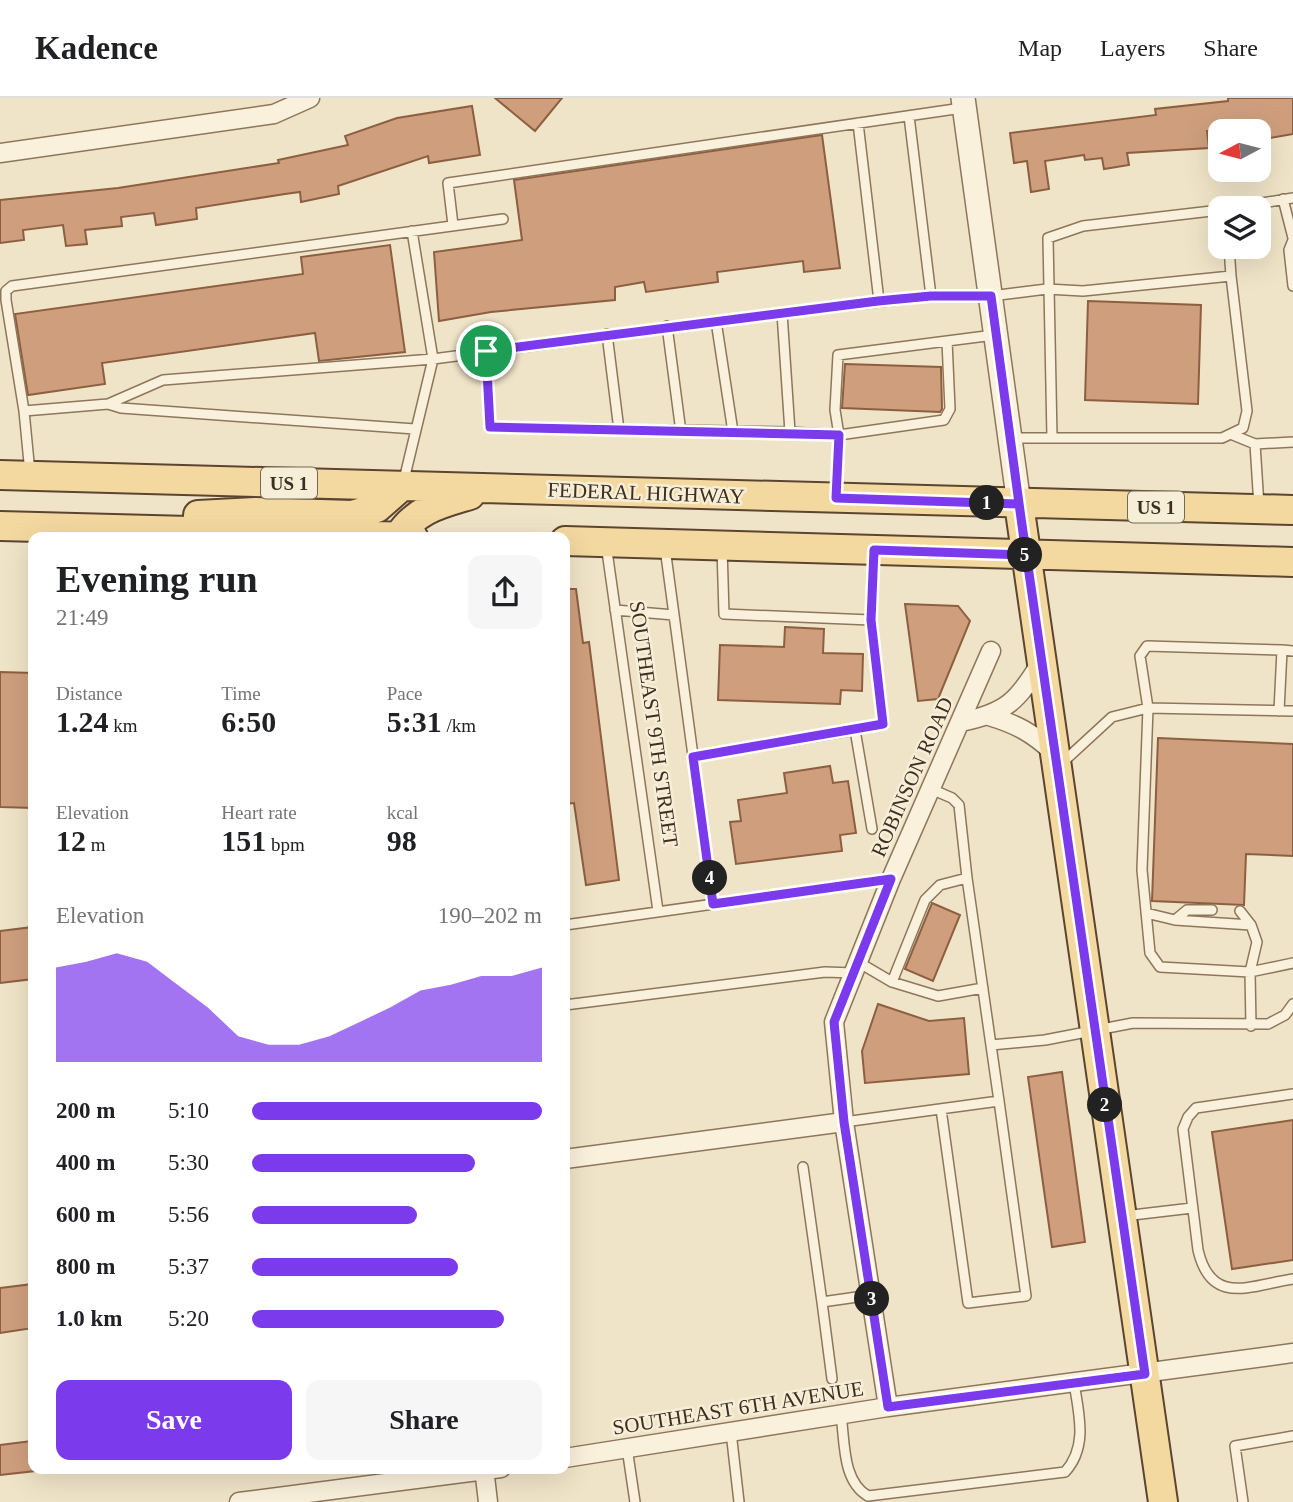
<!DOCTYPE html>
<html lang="en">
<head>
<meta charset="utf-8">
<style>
	:root { --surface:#fff; --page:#f6f6f6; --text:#202124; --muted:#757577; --line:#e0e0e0; --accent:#7c3aed }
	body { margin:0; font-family:Georgia,serif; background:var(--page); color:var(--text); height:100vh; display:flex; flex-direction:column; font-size:26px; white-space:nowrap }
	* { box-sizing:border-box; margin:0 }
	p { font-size:23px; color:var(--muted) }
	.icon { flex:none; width:38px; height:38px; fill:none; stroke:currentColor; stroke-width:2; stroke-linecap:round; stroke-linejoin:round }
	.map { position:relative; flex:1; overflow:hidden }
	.drawer { position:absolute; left:28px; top:434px; width:542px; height:942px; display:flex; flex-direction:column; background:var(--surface); border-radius:14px; box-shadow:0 7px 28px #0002 }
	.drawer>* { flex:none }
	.needle { width:46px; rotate:263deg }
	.tools { position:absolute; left:1208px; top:21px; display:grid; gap:14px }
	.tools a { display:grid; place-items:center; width:63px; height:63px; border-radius:14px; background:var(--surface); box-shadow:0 7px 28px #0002; font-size:35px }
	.pin { position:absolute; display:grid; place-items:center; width:60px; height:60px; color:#fff; margin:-30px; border:4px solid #fff; border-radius:50%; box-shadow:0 2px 7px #0007 }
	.km { position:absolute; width:35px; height:35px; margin:-18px; border-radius:50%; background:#222; color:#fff; font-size:19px; line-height:35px; text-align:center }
	.round { display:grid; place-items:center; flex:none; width:74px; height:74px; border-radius:14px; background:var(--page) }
	.head { display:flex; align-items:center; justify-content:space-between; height:119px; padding:0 28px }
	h1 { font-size:38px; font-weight:600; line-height:52px }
	.figures { display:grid; grid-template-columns:repeat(3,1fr); gap:10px; height:119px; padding:7px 28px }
	.figures div { display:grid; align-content:center }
	.figures b { font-size:30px; font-weight:600 }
	.figures small { font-size:19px; font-weight:400 }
	.figures p { font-size:19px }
	.chart { height:196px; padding:14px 28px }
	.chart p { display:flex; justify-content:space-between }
	.chart svg { width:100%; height:126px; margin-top:7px; fill:var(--accent); opacity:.7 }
	.primary-button { display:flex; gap:14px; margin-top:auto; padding:14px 28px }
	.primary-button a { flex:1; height:80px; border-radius:14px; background:var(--accent); color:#fff; font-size:28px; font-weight:600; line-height:80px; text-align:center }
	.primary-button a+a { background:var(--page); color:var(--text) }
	ul { padding:0 28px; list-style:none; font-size:23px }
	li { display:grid; grid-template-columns:112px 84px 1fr; align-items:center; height:52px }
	li i { height:18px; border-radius:9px; background:var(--accent) }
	header { display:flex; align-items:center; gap:42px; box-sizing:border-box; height:98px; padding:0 35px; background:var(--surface); border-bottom:2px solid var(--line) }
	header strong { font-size:33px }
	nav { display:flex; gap:38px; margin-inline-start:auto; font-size:24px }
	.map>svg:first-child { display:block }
	.building { fill:#cf9f7d; stroke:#8d5f41; stroke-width:2 }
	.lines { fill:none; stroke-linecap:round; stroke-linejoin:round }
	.service-casing { stroke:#8d765c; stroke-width:12 }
	.minor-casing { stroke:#8d765c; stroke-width:21 }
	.tertiary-casing { stroke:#8d765c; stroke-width:26 }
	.primary-casing { stroke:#5b4430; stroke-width:32 }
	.service { stroke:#faf1dc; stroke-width:9 }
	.minor { stroke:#faf1dc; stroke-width:18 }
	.tertiary { stroke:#faf1dc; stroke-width:23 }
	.primary { stroke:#f3d9a0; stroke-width:28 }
	.route-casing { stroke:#fff; stroke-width:14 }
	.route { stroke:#7c3aed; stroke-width:9 }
	.labels { text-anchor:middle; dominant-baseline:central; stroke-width:5; stroke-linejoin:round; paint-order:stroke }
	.shield { fill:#f7eed8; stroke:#756857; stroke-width:2 }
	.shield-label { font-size:19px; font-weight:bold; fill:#3d2e20 }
	.street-label { font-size:21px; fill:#3d2e20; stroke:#f7eed8 }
</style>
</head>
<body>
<header>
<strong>Kadence</strong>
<nav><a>Map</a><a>Layers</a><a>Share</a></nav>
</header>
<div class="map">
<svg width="1293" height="1404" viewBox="0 0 1293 1404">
	<rect width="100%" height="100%" fill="#f0e4c8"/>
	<path class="building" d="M495 0H562L535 33Z
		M1228 0H1293V36L1258 42V33H1207L1209 50 1127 55 1129 67 1104 71 1102 60 1085 62 1084 57 1045 63 1049 91 1031 94 1027 63 1014 65 1010 35 1156 17 1155 11 1228 3Z
		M472 8 480 57 429 65 428 58 338 88 339 96 301 104 300 94 285 96 196 110 197 121 156 127 154 115 121 119 122 128 85 132 87 146 66 148 63 127 23 132 24 142 0 145V102L118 90 279 65 278 62 348 47 345 38 397 20Z
		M822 37 840 170 804 174 803 163 717 174 718 184 646 194 644 184 615 189V202L491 214 439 223 434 154 522 142 514 82Z
		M390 147 405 254 319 263 315 235 102 265 105 286 28 297 15 216 303 176 301 159Z
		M1088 203 1201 207 1198 306 1085 302Z
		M845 266 941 269 942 311 940 314 842 310Z
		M565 491H576L583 545 589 544 619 782 586 787 574 705 565 706Z
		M905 506 958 508 970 523 938 601 918 603Z
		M785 529 824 531 823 555 863 556 862 593 841 592 840 606 718 602 720 547 784 549Z
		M0 574 33 575V710L0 709Z
		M1158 640 1293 646V758L1246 756 1244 807 1152 803Z
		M830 668 833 685 848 683 856 735 840 737 842 753 736 766 730 724 741 723 738 702 787 695 784 675Z
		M932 805 960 817 933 883 905 871Z
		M33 829V881L0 885V833Z
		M878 906 929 923 964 920 969 976 865 985 862 953Z
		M1062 974 1085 1144 1052 1149 1028 979Z
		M1293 1022V1162L1232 1171 1212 1034Z
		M33 1186V1230L0 1235V1190Z
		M31 1343 35 1373 0 1377V1347Z"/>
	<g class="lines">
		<defs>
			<path id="service" d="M909 18 931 198H991L1047 191 1083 193 1231 178 1247 313 1243 330 1222 340H1012
				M858 25 879 203
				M1283 101 1293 140
				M1231 110 1293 100
				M453 127 448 85 962 10
				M1293 142 1289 152 1293 188
				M1229 149 1231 178
				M782 215 931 198
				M716 223 733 334
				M667 228 681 334
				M607 236 619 332
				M947 243 950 311 944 322 839 337 835 312 838 257 994 237
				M486 253 490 329 790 334
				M108 306 121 310 415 331
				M24 313 108 306 163 282 433 261 412 133
				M1233 337 1255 346 1259 408
				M1052 339 1048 140 1083 128 1220 112
				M1255 346 1293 344
				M30 375 24 313 6 202V193L12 188 503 121
				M403 386 433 261 782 215 790 334 839 337 836 395
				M606 446 658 813
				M665 450 713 806
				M722 450 724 516 871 522 883 626 855 632
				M615 512 674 517
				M871 522 874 457
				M1282 552 1147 548 1140 558 1148 610 1142 772 1150 855 1160 869 1250 874 1293 865
				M1279 613 1282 552 1293 553
				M693 659 855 632 872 731
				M1062 665 1112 619 1148 610 1293 613
				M931 691 952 700 959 707 967 780
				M1240 813 1251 827
				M1146 815 1175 822 1251 827 1257 844 1250 874 1251 928
				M1175 822 1187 812H1212
				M565 827 891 781
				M858 864 892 884 938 898 983 890
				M892 884 925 802 940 787 967 780 999 1003
				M565 907 825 874 854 875
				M991 947 1045 942 1133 925 1268 926 1285 917 1293 906
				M1293 996 1196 1010 1188 1019 1183 1031 1198 1152C1211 1208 1249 1188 1293 1181
				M844 1024 999 1003 1026 1198 968 1205 941 1011
				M803 1069 822 1204
				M1124 1118 1192 1110
				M832 1281 822 1204 871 1197
				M841 1317C845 1344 842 1383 868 1398L1065 1374C1088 1349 1079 1316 1074 1285
				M731 1334 739 1404
				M627 1350 635 1404
				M1243 1404 1235 1348 1293 1338"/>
			<path id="minor" d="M0 55 274 16 310 0
				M989 618C1016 626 1033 635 1054 655
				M961 624C1006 615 1018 603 1041 564
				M565 1061 844 1024
				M888 1309 844 1024 834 924 891 781 991 553
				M565 1360 888 1309 1293 1255
				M484 1370 488 1404
				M239 1404 501 1370"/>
			<path id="tertiary" d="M963 0 1019 406"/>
			<path id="primary" d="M0 377 1293 412
				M1019 406 1163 1404
				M198 417 255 414 352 417 377 410 402 388
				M0 428 413 439
				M398 439C416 411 440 406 470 397
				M565 443 1293 464"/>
		</defs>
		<use href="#service" class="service-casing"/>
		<use href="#minor" class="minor-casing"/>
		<use href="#tertiary" class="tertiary-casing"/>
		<use href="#primary" class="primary-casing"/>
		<use href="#service" class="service"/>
		<use href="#minor" class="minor"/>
		<use href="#tertiary" class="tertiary"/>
		<use href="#primary" class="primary"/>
	</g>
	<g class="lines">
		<defs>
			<path id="route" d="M486 253 490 329 839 337 836 400 1019 406 1145 1276 888 1309 844 1024 834 924 891 781 713 806 693 659 883 626 871 522 874 452 1026 457C1014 370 1002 284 991 198H931L878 203 486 253"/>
		</defs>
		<use href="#route" class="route-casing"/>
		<use href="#route" class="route"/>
	</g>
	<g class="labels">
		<g class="shield">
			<rect x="261" y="369.5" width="56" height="31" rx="5"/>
			<rect x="1128" y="393.5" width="56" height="31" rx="5"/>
		</g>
		<g class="shield-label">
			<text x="289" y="385">US 1</text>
			<text x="1156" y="409">US 1</text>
		</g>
		<g class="street-label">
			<text transform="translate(646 395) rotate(2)">FEDERAL HIGHWAY</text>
			<text transform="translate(654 626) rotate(82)">SOUTHEAST 9TH STREET</text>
			<text transform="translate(912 679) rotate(-66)">ROBINSON ROAD</text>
			<text transform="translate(738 1310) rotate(-9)">SOUTHEAST 6TH AVENUE</text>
		</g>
	</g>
</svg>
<div class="tools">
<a><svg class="needle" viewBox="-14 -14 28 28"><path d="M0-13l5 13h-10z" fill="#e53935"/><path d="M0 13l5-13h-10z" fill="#757577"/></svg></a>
<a><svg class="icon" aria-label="layers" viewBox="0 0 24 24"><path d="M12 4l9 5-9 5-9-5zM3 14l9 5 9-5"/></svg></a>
</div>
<div class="pin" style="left:486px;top:253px;background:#1e9e55"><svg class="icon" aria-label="arrive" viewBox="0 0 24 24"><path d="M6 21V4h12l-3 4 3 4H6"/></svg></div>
<b class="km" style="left:987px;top:405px">1</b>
<b class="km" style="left:1105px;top:1007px">2</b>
<b class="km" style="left:872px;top:1201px">3</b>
<b class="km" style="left:710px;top:780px">4</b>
<b class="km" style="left:1025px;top:457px">5</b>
<section class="drawer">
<div class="head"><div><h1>Evening run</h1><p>21:49</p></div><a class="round"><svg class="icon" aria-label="share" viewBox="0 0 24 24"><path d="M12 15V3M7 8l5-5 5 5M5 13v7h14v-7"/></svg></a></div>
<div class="figures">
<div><p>Distance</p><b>1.24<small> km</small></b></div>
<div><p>Time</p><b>6:50</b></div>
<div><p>Pace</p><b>5:31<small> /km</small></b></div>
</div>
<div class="figures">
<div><p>Elevation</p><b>12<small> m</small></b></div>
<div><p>Heart rate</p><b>151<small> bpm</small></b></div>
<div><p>kcal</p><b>98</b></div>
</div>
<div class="chart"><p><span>Elevation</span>190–202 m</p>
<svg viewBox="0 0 160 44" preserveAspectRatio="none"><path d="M0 44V11L10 9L20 6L30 9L40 17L50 25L60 35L70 38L80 38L90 35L100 30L110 25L120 19L130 17L140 14L150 14L160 11V44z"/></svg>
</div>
<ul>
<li><b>200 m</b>5:10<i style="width:100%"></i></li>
<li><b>400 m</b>5:30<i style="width:77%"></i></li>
<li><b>600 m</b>5:56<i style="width:57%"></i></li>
<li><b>800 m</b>5:37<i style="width:71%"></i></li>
<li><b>1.0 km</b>5:20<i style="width:87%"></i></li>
</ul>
<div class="primary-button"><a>Save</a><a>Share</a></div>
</section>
</div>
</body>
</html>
